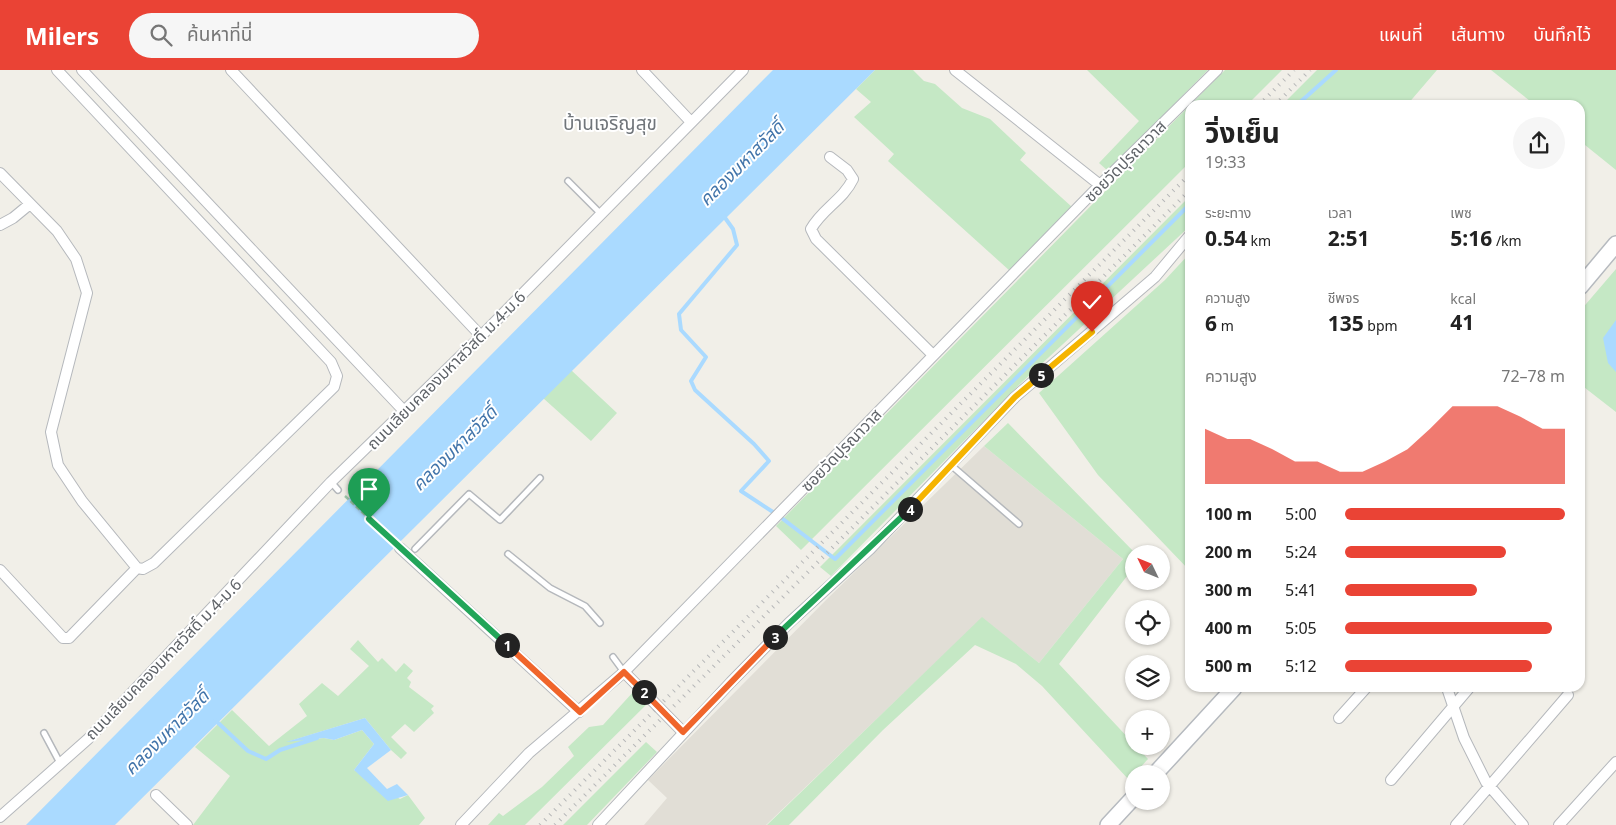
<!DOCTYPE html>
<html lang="th">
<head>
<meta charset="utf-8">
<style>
	:root { --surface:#fff; --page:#f6f6f6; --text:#222; --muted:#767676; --accent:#ea4335 }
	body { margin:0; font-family:"Noto Sans","Noto Sans Thai",sans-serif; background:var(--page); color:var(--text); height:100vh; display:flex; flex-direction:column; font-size:19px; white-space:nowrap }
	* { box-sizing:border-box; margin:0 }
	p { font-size:16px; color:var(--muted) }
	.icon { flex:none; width:28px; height:28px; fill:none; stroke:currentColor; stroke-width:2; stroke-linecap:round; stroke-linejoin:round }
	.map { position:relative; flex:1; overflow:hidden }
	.panel { position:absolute; left:1185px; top:30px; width:400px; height:592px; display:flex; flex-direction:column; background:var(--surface); border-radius:15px; box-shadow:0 1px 4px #0004 }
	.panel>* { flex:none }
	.needle { width:32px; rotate:313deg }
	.buttons { position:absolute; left:1125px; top:475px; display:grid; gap:10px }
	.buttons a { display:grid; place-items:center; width:45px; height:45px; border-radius:50%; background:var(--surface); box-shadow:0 1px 4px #0004; font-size:25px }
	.pin { position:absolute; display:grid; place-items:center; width:42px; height:42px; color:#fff; margin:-51px -21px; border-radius:50% 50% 50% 0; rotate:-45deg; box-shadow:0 0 5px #0007 }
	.pin .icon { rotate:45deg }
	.km { position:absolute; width:25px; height:25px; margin:-12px; border-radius:50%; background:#222; color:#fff; font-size:14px; line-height:25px; text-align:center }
	.round { display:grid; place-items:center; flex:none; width:52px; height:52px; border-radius:26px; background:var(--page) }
	.overview { display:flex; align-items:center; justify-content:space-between; height:85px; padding:0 20px }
	h1 { font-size:28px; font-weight:700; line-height:38px }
	.figures { display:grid; grid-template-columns:repeat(3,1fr); gap:8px; height:85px; padding:5px 20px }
	.figures div { display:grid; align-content:center }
	.figures b { font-size:21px; font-weight:700 }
	.figures small { font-size:14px; font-weight:400 }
	.figures p { font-size:14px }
	.chart { height:140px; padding:10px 20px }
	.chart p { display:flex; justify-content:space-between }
	.chart svg { width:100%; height:90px; margin-top:5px; fill:var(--accent); opacity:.7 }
	ul { padding:0 20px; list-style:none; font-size:16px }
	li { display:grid; grid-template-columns:80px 60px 1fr; align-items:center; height:38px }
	li i { height:12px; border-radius:6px; background:var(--accent) }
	header { display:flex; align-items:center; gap:30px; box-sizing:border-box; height:70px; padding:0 25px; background:var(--accent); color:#fff }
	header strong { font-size:24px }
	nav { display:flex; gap:28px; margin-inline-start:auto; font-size:18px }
	.search { width:350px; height:45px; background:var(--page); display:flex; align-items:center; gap:12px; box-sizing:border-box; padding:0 18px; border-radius:28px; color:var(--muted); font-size:19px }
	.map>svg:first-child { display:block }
	.education { fill:#e1ded6 }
	.green { fill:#c5e8c5 }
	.water { fill:#aadaff }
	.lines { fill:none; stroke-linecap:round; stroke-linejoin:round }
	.stream { stroke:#aadaff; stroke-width:4 }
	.lane-casing { stroke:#b5b8bc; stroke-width:8 }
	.street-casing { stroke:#b5b8bc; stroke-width:12 }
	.secondary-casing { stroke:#b6babf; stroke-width:18 }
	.path { stroke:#9cc7a9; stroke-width:2.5; stroke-dasharray:5 2.5; stroke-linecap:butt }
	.lane { stroke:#fff; stroke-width:5 }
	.street { stroke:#fff; stroke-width:10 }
	.secondary { stroke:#fff; stroke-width:15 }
	.rail { stroke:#b6b7b8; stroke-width:4; stroke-dasharray:1 6; stroke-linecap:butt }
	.split-1-casing { stroke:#fff; stroke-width:10 }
	.split-2-casing { stroke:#fff; stroke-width:10 }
	.split-3-casing { stroke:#fff; stroke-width:10 }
	.split-4-casing { stroke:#fff; stroke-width:10 }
	.split-5-casing { stroke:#fff; stroke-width:10 }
	.split-6-casing { stroke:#fff; stroke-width:10 }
	.split-1 { stroke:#22a559; stroke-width:6 }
	.split-2 { stroke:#f0652b; stroke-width:6 }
	.split-3 { stroke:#f0652b; stroke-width:6 }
	.split-4 { stroke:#22a559; stroke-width:6 }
	.split-5 { stroke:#f5b400; stroke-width:6 }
	.split-6 { stroke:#f5b400; stroke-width:6 }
	.labels { text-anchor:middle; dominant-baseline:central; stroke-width:4; stroke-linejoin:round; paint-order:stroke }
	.street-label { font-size:16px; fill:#5f6368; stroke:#fff }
	.water-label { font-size:18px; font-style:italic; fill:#4174aa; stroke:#fff }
	.quarter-label { font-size:19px; fill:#70757a; stroke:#fff }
</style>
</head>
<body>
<header>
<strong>Milers</strong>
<div class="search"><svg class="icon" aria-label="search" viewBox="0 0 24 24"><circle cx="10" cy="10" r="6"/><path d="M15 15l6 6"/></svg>ค้นหาที่นี่</div>
<nav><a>แผนที่</a><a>เส้นทาง</a><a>บันทึกไว้</a></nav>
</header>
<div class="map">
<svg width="1616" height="755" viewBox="0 0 1616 755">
	<rect width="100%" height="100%" fill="#f1efe8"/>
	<path class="education" d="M984 376 1123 489 1039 593 982 548 766 755H644L667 728 648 710 827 529Z"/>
	<path class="green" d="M875 0H913L924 11 935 14 962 38 990 49 1026 83 1020 90 1072 137 1010 201 888 91 894 84 854 47 871 32 856 19Z
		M1087 0H1208L1108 101 1099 93 1139 51Z
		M1225 0H1282L1247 35H1190Z
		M1317 0H1437L1407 35H1282Z
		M1491 0H1616V100L1580 71V35H1535Z
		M1190 35V92L801 480 776 456Z
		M1190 126V156L1020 314 831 506 820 497Z
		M1190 183V501L1098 405 1039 323 1165 210Z
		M1616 199V342L1580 314V241Z
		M571 300 617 343 591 371 543 328Z
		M1008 353 1136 484H1134V497L1059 594 1148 689 1129 710 1042 616 1016 594 975 575 883 660 789 755H767L982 547 1039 593 1123 489 984 376Z
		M358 570 378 592 382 588 396 602 404 593 413 601 407 608 411 612 409 617 434 636 431 639 434 643 414 662 405 654 391 667 407 683 401 689 391 680 365 648 290 671 324 668 334 670 362 660 374 674 354 700 400 729 408 725 425 748 419 755H193L230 706 195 677 232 640 269 676 307 646 299 634 322 613 338 626 369 596 350 579Z
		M634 621H643L651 630 525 755H488L499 743 503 746 542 717 574 686 568 677 589 657 603 655Z
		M646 672 657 682 587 755H563Z"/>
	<path class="water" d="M773 0H875L115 755H26Z
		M1616 250V302L1608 293 1603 268Z
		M365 648 391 680 367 698 387 719 397 714 408 725 388 731 354 700 374 674 362 660 334 670 324 668 286 672Z"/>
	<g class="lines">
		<path class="stream" d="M1297 35 1336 0
			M723 145 733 159 737 175 679 244 681 260 706 287 691 311 695 320 754 374 769 391 741 421 773 442
			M783 449 835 489 1190 134
			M215 650 248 681 266 689 280 680 317 668"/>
		<defs>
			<path id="lane" d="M568 111 601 144
				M952 396 1019 454
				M331 412 338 420
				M415 479 469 424 500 450 540 408
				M508 484 550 518 585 536 600 553
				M613 587 624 602
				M44 663 60 693"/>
			<path id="street" d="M82 0 404 341
				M231 0 481 266
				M642 0 691 52
				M955 0 1100 115
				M830 87 847 100 853 109C843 130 822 139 811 159L816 169 933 285
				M0 103 57 161 76 189 87 223 51 362 58 395 82 431 137 498
				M0 155 13 148 30 134
				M400 478 579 642
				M0 500 63 568H69L137 498 143 499 154 493 334 317 337 306 331 292 57 0
				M624 602 683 662
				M1447 618 1464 668 1486 712 1523 755
				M1339 648 1366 618
				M1391 710 1469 618
				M156 725 187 755
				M0 747 88 669 331 412 481 266 743 0
				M461 755 529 683 624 602 1100 115 1217 0
				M598 755 731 612 789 553 870 479 1015 327 1155 207 1190 165
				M1456 755 1568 625
				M1559 755 1616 692"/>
			<path id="secondary" d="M1580 217 1616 174
				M1155 704 1234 618
				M1108 755 1134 727"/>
		</defs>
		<use href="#lane" class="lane-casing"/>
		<use href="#street" class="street-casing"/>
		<use href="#secondary" class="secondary-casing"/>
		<path class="path" d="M345 426 394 472"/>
		<use href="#lane" class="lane"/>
		<use href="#street" class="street"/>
		<use href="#secondary" class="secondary"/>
		<path class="rail" d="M1259 35 1294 0
			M1275 35 1310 0
			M540 755 1190 104
			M555 755 1190 120"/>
	</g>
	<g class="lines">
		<defs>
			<path id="split-1" d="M369 449 507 575"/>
			<path id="split-2" d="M507 575 580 642 624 602 644 622"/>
			<path id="split-3" d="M644 622 683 662 775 567"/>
			<path id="split-4" d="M775 567 910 439"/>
			<path id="split-5" d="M910 439 1015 327 1041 305"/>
			<path id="split-6" d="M1041 305 1092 262"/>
		</defs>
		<use href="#split-1" class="split-1-casing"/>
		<use href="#split-2" class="split-2-casing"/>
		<use href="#split-3" class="split-3-casing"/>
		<use href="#split-4" class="split-4-casing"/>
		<use href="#split-5" class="split-5-casing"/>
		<use href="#split-6" class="split-6-casing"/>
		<use href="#split-1" class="split-1"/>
		<use href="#split-2" class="split-2"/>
		<use href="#split-3" class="split-3"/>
		<use href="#split-4" class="split-4"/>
		<use href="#split-5" class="split-5"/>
		<use href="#split-6" class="split-6"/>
	</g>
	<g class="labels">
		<g class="street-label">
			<text transform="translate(1125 91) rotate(-45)">ซอยวัดปุรณาวาส</text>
			<text transform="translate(446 300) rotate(-45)">ถนนเลียบคลองมหาสวัสดิ์ ม.4-ม.6</text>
			<text transform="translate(841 380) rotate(-46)">ซอยวัดปุรณาวาส</text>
			<text transform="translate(163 589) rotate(-46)">ถนนเลียบคลองมหาสวัสดิ์ ม.4-ม.6</text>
		</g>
		<g class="water-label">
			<text transform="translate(741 93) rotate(-45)">คลองมหาสวัสดิ์</text>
			<text transform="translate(454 378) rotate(-45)">คลองมหาสวัสดิ์</text>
			<text transform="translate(166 662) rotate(-45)">คลองมหาสวัสดิ์</text>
		</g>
		<g class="quarter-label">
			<text x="610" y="53">บ้านเจริญสุข</text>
		</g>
	</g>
</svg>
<div class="buttons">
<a><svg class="needle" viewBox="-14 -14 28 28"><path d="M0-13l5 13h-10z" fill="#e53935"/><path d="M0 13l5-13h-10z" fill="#767676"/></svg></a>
<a><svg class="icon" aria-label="locate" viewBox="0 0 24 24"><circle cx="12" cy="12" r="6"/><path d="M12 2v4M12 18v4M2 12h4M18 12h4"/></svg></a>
<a><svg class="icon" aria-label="layers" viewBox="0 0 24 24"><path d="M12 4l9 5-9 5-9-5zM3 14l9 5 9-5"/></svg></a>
<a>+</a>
<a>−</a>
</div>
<div class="pin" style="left:369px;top:449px;background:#1e9e55"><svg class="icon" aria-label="arrive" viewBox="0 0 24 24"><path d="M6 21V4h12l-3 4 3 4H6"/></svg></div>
<div class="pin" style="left:1092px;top:262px;background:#d93025"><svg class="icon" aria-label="check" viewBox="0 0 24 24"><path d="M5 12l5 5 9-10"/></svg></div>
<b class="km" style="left:507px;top:575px">1</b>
<b class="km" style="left:644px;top:622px">2</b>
<b class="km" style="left:775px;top:567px">3</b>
<b class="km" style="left:910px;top:439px">4</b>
<b class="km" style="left:1041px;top:305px">5</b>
<section class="panel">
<div class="overview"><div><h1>วิ่งเย็น</h1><p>19:33</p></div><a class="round"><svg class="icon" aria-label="share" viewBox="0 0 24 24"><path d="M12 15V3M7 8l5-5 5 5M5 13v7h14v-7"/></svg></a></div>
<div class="figures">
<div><p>ระยะทาง</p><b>0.54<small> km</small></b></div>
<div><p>เวลา</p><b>2:51</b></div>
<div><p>เพซ</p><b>5:16<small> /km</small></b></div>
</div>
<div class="figures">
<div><p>ความสูง</p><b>6<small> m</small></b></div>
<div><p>ชีพจร</p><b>135<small> bpm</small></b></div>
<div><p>kcal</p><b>41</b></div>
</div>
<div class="chart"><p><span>ความสูง</span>72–78 m</p>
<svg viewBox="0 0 160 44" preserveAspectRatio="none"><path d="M0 44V17L10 22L20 22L30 27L40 33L50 33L60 38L70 38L80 33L90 27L100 17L110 6L120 6L130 6L140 11L150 17L160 17V44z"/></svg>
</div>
<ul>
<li><b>100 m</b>5:00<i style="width:100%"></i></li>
<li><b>200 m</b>5:24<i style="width:73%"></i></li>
<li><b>300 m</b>5:41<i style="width:60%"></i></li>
<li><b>400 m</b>5:05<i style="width:94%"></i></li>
<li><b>500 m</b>5:12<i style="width:85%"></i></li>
</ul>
</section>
</div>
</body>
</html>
